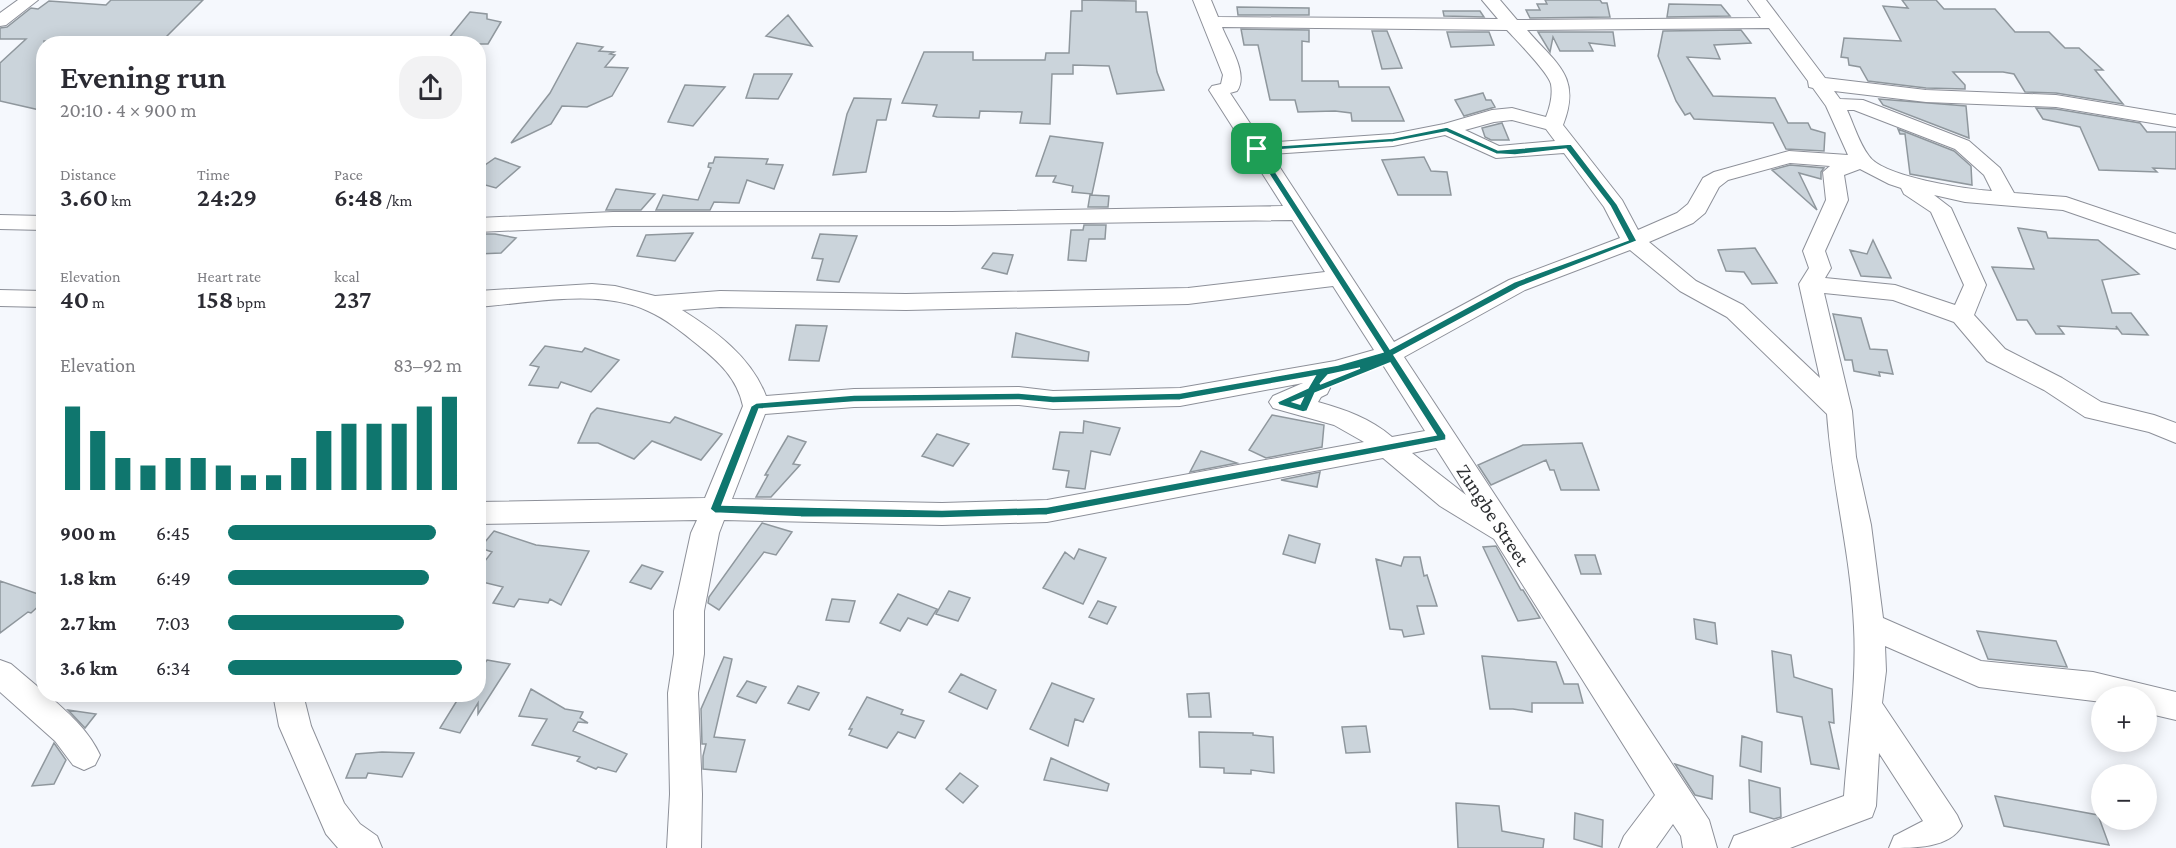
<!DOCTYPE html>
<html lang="en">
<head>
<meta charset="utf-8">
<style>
	:root { --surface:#fff; --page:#f2f2f3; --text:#2b2b33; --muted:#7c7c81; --accent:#0f766e }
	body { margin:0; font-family:"Crimson Pro",serif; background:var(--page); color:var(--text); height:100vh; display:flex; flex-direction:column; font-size:22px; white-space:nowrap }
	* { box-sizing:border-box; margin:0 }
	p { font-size:20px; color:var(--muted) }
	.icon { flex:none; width:33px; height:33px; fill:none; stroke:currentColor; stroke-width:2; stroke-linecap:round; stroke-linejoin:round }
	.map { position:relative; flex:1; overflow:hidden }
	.details { position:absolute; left:36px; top:36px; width:450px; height:666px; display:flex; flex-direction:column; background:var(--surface); border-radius:24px; box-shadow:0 3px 15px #0003 }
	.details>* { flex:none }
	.fabs { position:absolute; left:2091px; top:686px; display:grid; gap:12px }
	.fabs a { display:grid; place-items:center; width:66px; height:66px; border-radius:50%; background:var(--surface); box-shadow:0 3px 15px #0003; font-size:30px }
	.pin { position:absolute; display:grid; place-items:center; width:51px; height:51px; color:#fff; margin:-26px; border-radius:12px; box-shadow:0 3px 9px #0006 }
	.round { display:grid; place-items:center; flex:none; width:63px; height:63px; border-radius:24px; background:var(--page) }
	.head { display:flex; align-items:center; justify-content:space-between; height:102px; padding:0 24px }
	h1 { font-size:33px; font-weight:600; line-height:45px }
	.stats { display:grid; grid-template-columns:repeat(3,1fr); gap:9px; height:102px; padding:6px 24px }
	.stats div { display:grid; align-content:center }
	.stats b { font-size:26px; font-weight:600 }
	.stats small { font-size:16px; font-weight:400 }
	.stats p { font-size:16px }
	.chart { height:168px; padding:12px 24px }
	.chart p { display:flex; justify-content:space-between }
	.chart svg { width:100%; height:108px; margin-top:6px; stroke:var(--accent); stroke-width:6 }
	ul { padding:0 24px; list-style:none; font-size:20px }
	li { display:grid; grid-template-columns:96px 72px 1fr; align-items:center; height:45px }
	li i { height:15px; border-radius:8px; background:var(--accent) }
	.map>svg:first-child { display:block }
	.building { fill:#cbd4db; stroke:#8f979d; stroke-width:1.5 }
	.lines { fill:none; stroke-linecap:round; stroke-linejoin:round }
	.minor-casing { stroke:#8d9099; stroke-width:2 }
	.minor { fill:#fff; fill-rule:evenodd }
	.route { fill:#0f766e; stroke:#fff; stroke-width:1.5; fill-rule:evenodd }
	.labels { text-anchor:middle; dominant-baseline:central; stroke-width:4.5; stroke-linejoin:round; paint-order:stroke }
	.street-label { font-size:21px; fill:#2c2e31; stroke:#fff }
</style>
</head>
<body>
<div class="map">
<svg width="2176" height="848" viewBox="0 0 2176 848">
	<rect width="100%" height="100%" fill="#f5f8fd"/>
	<path class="building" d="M111 0H203L159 44 44 41V111L0 101V63L26 39H0V28L7 27 31 8 38 9 49 1 106 5Z
		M1082 0 1136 1V12H1147L1157 72 1164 90 1117 94 1109 66 1073 65V74H1052L1050 124 1020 123 1022 112 980 111 979 118 937 117 933 116 937 105 902 103 924 52H973V60H1045L1046 53H1069L1071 11H1082Z
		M1545 0H1600L1602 3H1607L1610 17 1530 18 1526 10H1540L1537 4H1547Z
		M1902 0H1936L1944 9H1995L2015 32H2049L2065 48H2079L2103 70H2095L2123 104 2056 93 2025 92 2014 74 2003 72H1953L1965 85V89L1926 88 1868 81 1860 67 1849 65 1848 58 1841 57 1844 38 1901 41 1883 6 1908 8Z
		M1669 4 1721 5 1730 16 1667 17Z
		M1237 7 1309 8V15H1238Z
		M1443 11H1480L1484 17 1444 16Z
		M470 12 487 14V19L501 22 488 44H444Z
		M788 15 812 46 766 36Z
		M1241 29 1309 30V42L1302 41V81H1338L1339 87H1389L1404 121H1352L1351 113 1335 111 1298 112 1295 100H1270L1258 45H1244Z
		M1741 30 1751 43 1714 45 1720 59 1687 57 1713 96 1775 98 1788 123H1808L1811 129 1825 133 1824 151 1786 149 1773 123 1694 119 1690 113 1685 115 1676 101 1658 56 1663 31Z
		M1372 31H1387L1402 68 1382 69Z
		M1447 32H1489L1494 45 1451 47Z
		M1538 32H1613L1615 46 1589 43 1593 51H1560L1553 37 1550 52Z
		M577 43 603 47 599 51 614 52 610 54 615 55 605 67 628 68 612 96 587 107 562 106 551 124 511 143 550 93Z
		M754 74H792L778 99 746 98Z
		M685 85 725 87 693 126 668 122Z
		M1483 93 1486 100H1491L1495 107 1464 116 1455 100Z
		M854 98 891 99 886 120H877L866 172 833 175 847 114Z
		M1879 99 1966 106 1969 138 1883 105Z
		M2036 108 2056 109 2140 123 2147 132H2176V169L2153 168 2157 172 2099 170 2080 127 2043 119Z
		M1502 123 1509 140H1491L1485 137 1482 128Z
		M1898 129 1954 151 1971 166 1972 185 1910 174 1905 134H1900Z
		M1050 136 1103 143 1092 194 1072 192 1073 186 1053 182 1056 176H1036Z
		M715 157 768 159 766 164 783 165 774 189 747 180 739 203 714 202 710 210H656L663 195 698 200 711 168 708 167 709 163H713Z
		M1424 157 1431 171 1447 172 1451 195H1398L1382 160Z
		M495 158 520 167 496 188 478 183V170Z
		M1790 165 1824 168 1821 172V179L1799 173 1817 210 1772 170Z
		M616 189 655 194 641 210H606Z
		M1090 195 1109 196 1108 207H1088Z
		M1084 225H1106L1105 239H1089L1086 261 1068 260 1071 230H1083Z
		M2018 228 2046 232 2048 238 2098 240 2139 274 2102 280 2112 313H2131L2148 335 2122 334 2116 326 2117 329 2058 326 2064 334H2036L2027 320H2017L1992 267 2034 269Z
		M693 233 675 261 637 256 646 235Z
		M486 234H495L516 238 501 253 478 254V241Z
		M820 234 857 236 839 282 817 280 823 259 812 258Z
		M1873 240 1891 278 1861 276 1850 250 1867 254Z
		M1755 248 1777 283 1752 284 1744 272 1726 271 1718 250Z
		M993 253 1013 255 1007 274 982 268Z
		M1833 314 1861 318 1870 349 1887 350 1893 374 1879 372 1880 376 1854 371 1852 360H1845Z
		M796 325 827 326 819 361 789 360Z
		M1016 333 1089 352 1088 361 1012 357Z
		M545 346 582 352 585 348 619 360 591 392 561 382 558 388 529 385 539 367 530 365Z
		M597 408 670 423 675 417 722 434 701 460 652 441 634 459 598 443H578L591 414Z
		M1272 415 1324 425 1322 447 1266 458 1249 450Z
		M1084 421 1120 428 1110 455 1091 451 1085 489 1066 487 1069 471 1053 469 1060 432 1083 433Z
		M937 434 969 444 953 466 922 456Z
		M788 436 806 442 793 464 800 465 771 497H756L768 475H765Z
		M1582 443 1599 490H1561L1554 470H1550L1546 460 1491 485 1478 465 1523 445Z
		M1201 451 1237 463 1190 472Z
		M1320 472 1317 487 1281 480Z
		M762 523 792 532 776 555 764 552 719 610 708 603 709 597Z
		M494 531 536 545 589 551 561 605 550 599 548 603 519 599 514 607 493 603 503 587 478 581V570L492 552 480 548Z
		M1289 535 1320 544 1315 563 1283 554Z
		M1496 546 1521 590H1523L1540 618 1518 621 1483 547Z
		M1079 549 1106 558 1083 604 1043 588 1065 552 1074 559Z
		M1575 555H1595L1601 574H1581Z
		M1404 557H1420L1424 576 1427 575 1437 606H1417L1424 634 1404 637 1402 630 1390 629 1376 559 1401 566Z
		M642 565 663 572 651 589 630 582Z
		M0 581 44 596V601L31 613 28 612 0 633Z
		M949 591 970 598 958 621 936 614Z
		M898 594 937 609 927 625 908 618 900 631 880 623Z
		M832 599 855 601 849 622 826 620Z
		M1098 601 1116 607 1107 624 1089 617Z
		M1694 619 1715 623 1717 644 1696 639Z
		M1977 631 2056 641 2067 667 1988 659Z
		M1772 651 1791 655 1794 677 1832 689 1834 723 1829 722 1839 769 1811 764 1802 717 1777 712Z
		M1482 656 1556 662 1564 684H1578L1583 703H1532V712L1513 709H1490Z
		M724 657 732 659 714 737 745 740 736 772 703 769V756L706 744H702L701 709Z
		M487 660 510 664 478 714V703L460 733 440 728 461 694H478V673Z
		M961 674 996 690 987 709 949 692Z
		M747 681 766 687 756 703 737 696Z
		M1052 683 1094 699 1083 722 1075 719 1068 746 1030 729Z
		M798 686 819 693 809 710 788 703Z
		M531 689 565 709 583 712 580 718 588 723 578 722 573 731 627 754 616 772 598 767 596 769 577 761 580 757 532 745 547 719 519 716Z
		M1209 693 1211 717H1189L1187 694Z
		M867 697 903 710 901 714 924 721 915 738 898 732 887 748 849 735 852 729H849Z
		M68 710 96 714 85 728Z
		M1366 726 1370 752 1346 753 1342 727Z
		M1199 732 1253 733V735L1273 737 1274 773 1251 770V774L1224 773V768L1200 767Z
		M1742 736 1762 742 1761 772 1740 766Z
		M54 743 66 760 54 784 32 786Z
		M382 752 414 753 402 777 368 773 366 778H346L356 754Z
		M1051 758 1109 784 1107 791 1044 780Z
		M1675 764 1713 776 1712 799 1695 795Z
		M960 773 978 786 963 803 946 789Z
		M1749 780 1780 788 1781 817 1774 819 1750 812Z
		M1995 796 2098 815 2109 845 2004 826Z
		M1456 803 1499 806 1502 831 1544 839 1543 848H1458Z
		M1575 813 1603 820 1602 847 1574 839Z"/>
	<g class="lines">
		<defs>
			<path id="minor" d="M18 0H38L6 25 0 26V13Z
				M1193 0H1211L1218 17 1498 19 1482 0H1500L1517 20 1761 18 1748 0H1766L1825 78 1926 90 2056 95 2176 115V127L2056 107 1926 102 1834 91 1840 99 1863 100 1969 141 2000 168 2014 193 2066 197 2176 234V249L2063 210 1965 202 1934 195 1951 208 1986 285 1974 315 2005 349 2062 378 2101 402 2154 415 2176 423V443L2149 432 2085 417 2044 390 1987 361 1954 322 1893 300 1824 293 1852 411 1856 457 1871 525 1883 618 1981 661 2093 672 2176 692V720L2146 713V696H2102V702L1979 687 1885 646 1886 671 1882 703 1957 815 1962 826C1949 848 1916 848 1889 848L1894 836 1923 821 1879 753 1876 806 1872 817 1790 848H1729L1734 836 1844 796C1848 740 1857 683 1854 627 1851 555 1832 486 1827 414L1727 317 1680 291 1630 250 1525 290 1404 357 1709 820 1717 848H1683L1681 836 1673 824 1656 848H1619L1624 836 1655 795 1494 539 1440 506 1383 458 1047 522 942 525 724 520 719 533 704 611V654L698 693 702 794 701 848H667L670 794 668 693 674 654V611L691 533 697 520 478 524V502L705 498 743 406C737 378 719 362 698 345 682 332 666 319 648 311 600 288 530 303 478 307V291L592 284 615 286 655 296 720 291 906 294 1188 288 1325 272 1292 220 952 225 613 226 478 232V218L613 212H952L1283 206 1209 90 1212 86 1221 84 1223 75ZM1222 27 1507 30C1517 41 1548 72 1551 84 1553 95 1550 107 1546 117L1512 108 1492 110 1444 124 1393 134 1263 143 1230 93 1237 91C1249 74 1229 45 1222 27ZM1769 28 1808 81 1809 87 1813 88 1826 106 1848 155 1789 151 1714 172 1703 178 1688 204 1677 213 1638 230 1622 200 1563 125C1582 76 1556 64 1527 30ZM1847 110H1854L1955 149 1984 175 1992 191C1966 189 1883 177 1869 156 1859 143 1854 125 1847 110ZM1512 120 1546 129 1555 141 1499 146 1465 130 1494 122ZM1445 135 1496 158 1564 153 1604 207 1620 238 1509 280 1394 342 1271 154 1393 146ZM1790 163 1830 166 1823 172 1826 200 1803 251 1809 268 1799 284 1820 378 1743 305 1696 281 1649 242 1693 223 1705 213 1719 187 1728 180ZM1860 169 1889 184 1901 188 1904 194 1931 212 1964 285 1955 305 1895 285 1825 278 1831 268 1825 251 1848 200 1844 175ZM1333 286 1374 350 1335 361 1180 388 1053 391 1019 387 854 389 766 396C751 357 717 332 682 310L720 307 906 310 1188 304ZM1383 365 1425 431 1392 437C1370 418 1346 410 1318 402L1321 397 1327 394 1330 388 1328 384 1333 379ZM1303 383 1273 396 1269 402 1273 408 1334 425 1364 442 1047 500 942 503 732 499 765 414 854 407 1019 405 1053 409 1180 406ZM1436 448 1466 495 1412 453Z
				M0 215 44 216V230L0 229Z
				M0 290 44 291V307L0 306Z
				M0 660 11 664 44 692V694H47C67 712 88 729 100 755L95 765 84 770 73 765 55 741 0 692Z
				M273 694H303L311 726 344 803 360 824 377 836 382 848H338L326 834 279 726Z"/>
		</defs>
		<use href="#minor" class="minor-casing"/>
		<use href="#minor" class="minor"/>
	</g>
	<path class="route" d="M1447 127 1498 150 1571 144 1617 204 1637 241 1520 287 1394 355 1446 435V440L1047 515 942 518 801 517 715 513 710 509 751 406 756 403 854 395 1019 393 1053 396 1180 393 1338 365 1383 352 1253 149 1257 147 1393 138ZM1446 132 1496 154 1515 155 1566 149 1610 206 1628 240 1514 282 1390 349 1262 151 1393 142ZM1390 363 1436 435 1047 507 942 510 722 505 759 409 854 402 1019 400 1053 403 1180 400 1315 376 1308 388 1277 402 1279 405 1303 412 1307 411 1315 393ZM1360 368 1320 384 1328 375ZM1303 398 1300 404 1293 402Z"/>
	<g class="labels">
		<g class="street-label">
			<text transform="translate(1493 515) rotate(57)">Zungbe Street</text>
		</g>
	</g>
</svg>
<div class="fabs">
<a>+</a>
<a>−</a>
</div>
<div class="pin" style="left:1257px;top:149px;background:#1e9e55"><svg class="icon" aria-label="arrive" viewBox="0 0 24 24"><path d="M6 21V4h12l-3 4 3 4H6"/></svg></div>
<section class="details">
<div class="head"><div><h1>Evening run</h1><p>20:10 · 4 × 900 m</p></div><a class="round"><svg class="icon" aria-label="share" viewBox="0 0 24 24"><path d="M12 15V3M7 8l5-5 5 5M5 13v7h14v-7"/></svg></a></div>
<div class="stats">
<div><p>Distance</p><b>3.60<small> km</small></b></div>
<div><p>Time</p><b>24:29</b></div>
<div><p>Pace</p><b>6:48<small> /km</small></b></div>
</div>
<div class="stats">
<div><p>Elevation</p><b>40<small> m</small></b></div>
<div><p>Heart rate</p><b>158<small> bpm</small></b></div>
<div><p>kcal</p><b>237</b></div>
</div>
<div class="chart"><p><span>Elevation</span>83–92 m</p>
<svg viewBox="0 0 160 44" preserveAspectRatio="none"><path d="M5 44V10M15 44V20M25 44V31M35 44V34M45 44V31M55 44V31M65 44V34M75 44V38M85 44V38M95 44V31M105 44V20M115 44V17M125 44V17M135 44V17M145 44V10M155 44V6"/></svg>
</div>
<ul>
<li><b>900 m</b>6:45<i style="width:89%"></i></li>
<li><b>1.8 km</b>6:49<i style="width:86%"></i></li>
<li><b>2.7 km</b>7:03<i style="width:75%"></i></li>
<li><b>3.6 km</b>6:34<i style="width:100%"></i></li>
</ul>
</section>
</div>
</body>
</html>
